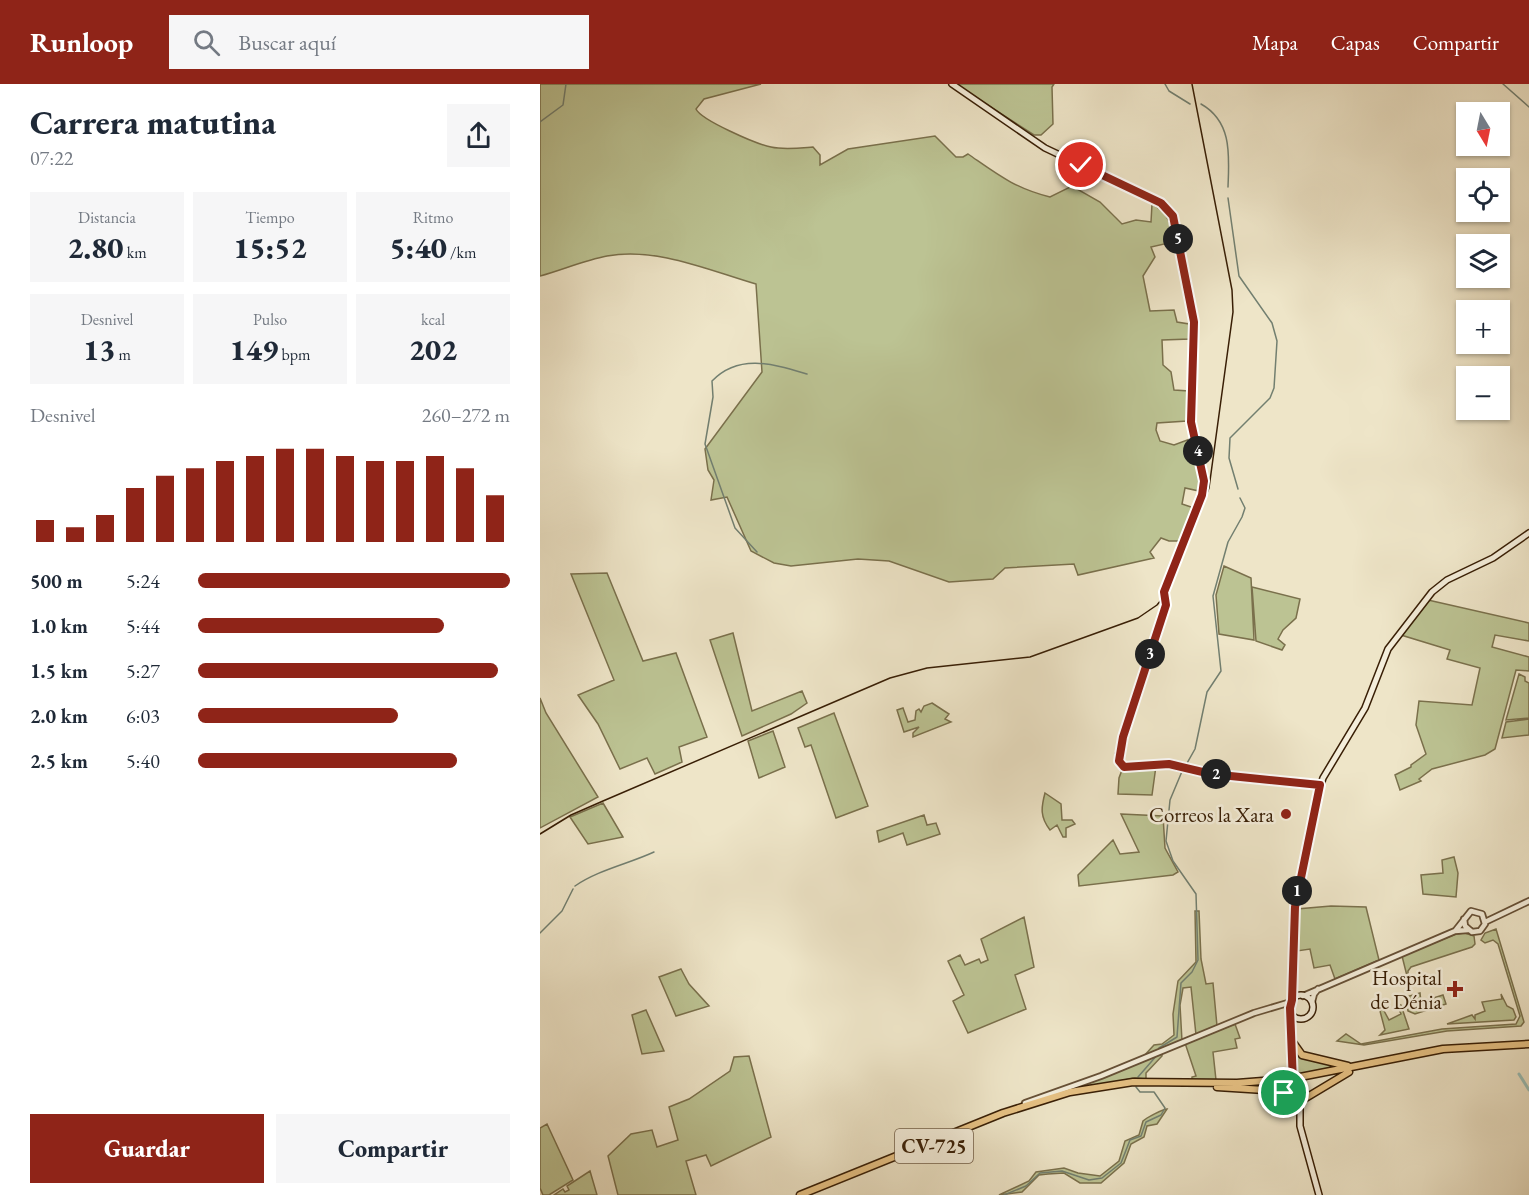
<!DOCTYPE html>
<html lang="es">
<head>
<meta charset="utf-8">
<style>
	:root { --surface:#fff; --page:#f6f6f7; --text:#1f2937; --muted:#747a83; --accent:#8f2418 }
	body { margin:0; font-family:"EB Garamond",serif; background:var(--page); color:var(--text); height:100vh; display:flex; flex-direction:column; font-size:22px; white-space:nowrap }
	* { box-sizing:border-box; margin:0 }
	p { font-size:20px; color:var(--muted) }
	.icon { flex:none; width:33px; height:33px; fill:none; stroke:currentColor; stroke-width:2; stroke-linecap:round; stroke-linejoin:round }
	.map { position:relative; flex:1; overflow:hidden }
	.drawer { display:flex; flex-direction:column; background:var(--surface); width:540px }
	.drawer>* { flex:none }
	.needle { width:39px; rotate:170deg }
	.buttons { position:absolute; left:916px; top:18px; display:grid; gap:12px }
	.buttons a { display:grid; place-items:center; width:54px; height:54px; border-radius:0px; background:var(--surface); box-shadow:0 2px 4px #0004; font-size:30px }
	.pin { position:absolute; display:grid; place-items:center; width:51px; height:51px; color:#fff; margin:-26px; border:3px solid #fff; border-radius:50%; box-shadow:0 2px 6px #0007 }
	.km { position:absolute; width:30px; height:30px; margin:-15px; border-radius:50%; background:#222; color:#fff; font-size:16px; line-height:30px; text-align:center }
	.round { display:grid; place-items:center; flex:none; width:63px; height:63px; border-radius:0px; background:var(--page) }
	.head { display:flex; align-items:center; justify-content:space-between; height:102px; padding:0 30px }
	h1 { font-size:33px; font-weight:800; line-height:45px }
	.stats { display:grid; grid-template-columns:repeat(3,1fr); gap:9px; height:102px; padding:6px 30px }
	.stats div { display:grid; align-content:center; border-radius:0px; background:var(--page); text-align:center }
	.stats b { font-size:30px; font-weight:800 }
	.stats small { font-size:16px; font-weight:400 }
	.stats p { font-size:16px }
	.chart { height:168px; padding:12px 30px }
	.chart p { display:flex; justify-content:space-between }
	.chart svg { width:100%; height:108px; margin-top:6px; stroke:var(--accent); stroke-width:6 }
	.action { display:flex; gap:12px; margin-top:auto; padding:12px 30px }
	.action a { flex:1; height:69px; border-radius:0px; background:var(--accent); color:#fff; font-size:24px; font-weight:800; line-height:69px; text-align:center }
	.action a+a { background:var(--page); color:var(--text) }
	ul { padding:0 30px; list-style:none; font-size:20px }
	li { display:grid; grid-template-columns:96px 72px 1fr; align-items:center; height:45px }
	li i { height:15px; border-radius:8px; background:var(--accent) }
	header { display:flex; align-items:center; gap:36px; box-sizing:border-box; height:84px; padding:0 30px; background:var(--accent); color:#fff }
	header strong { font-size:28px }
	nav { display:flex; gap:33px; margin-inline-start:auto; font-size:21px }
	.search { width:420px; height:54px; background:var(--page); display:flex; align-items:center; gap:15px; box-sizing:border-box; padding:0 21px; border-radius:0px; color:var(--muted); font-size:22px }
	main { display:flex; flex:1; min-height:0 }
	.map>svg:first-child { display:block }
	.green { fill:#bcc393; stroke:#7a704c; stroke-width:1.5 }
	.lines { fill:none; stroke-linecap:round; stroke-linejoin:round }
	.stream { stroke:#727f70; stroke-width:1.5 }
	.canal { stroke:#99bfb7; stroke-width:3 }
	.tertiary-casing { stroke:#665036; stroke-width:8 }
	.secondary-casing { stroke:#381e05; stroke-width:8 }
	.primary-casing { stroke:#381e05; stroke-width:9 }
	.tertiary { stroke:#f4eedb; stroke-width:4.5 }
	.secondary { stroke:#f4eedb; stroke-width:5 }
	.primary { stroke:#e7c284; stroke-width:6 }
	.tram { stroke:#381e05; stroke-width:1.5 }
	.primary-bridge-casing { stroke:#381e05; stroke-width:9; stroke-linecap:butt }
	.primary-bridge { stroke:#e7c284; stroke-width:6 }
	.route-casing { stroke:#fff; stroke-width:12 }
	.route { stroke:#8f2418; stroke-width:8 }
	.poi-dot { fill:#8f2418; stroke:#f4eedb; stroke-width:2 }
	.labels { text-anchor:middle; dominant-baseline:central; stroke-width:5; stroke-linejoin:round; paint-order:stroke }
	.shield { fill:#f4eedb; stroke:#705c45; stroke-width:1.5 }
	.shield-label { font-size:20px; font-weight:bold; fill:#381e05 }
	.poi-label { font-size:21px; fill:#381e05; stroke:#f4eedb; text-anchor:end }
</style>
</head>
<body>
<header>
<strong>Runloop</strong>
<div class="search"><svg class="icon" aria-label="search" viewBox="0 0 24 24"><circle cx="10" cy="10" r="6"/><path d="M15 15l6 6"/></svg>Buscar aquí</div>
<nav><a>Mapa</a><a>Capas</a><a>Compartir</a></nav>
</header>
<main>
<section class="drawer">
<div class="head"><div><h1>Carrera matutina</h1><p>07:22</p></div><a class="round"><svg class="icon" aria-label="share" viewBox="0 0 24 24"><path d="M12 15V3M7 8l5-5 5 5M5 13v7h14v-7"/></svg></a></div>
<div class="stats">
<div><p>Distancia</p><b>2.80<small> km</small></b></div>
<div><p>Tiempo</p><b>15:52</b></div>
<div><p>Ritmo</p><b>5:40<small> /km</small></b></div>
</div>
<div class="stats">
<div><p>Desnivel</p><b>13<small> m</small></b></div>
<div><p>Pulso</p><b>149<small> bpm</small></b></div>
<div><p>kcal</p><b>202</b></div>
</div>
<div class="chart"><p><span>Desnivel</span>260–272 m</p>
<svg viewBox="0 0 160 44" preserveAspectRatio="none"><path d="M5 44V35M15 44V38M25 44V33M35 44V22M45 44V17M55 44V14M65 44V11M75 44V9M85 44V6M95 44V6M105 44V9M115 44V11M125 44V11M135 44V9M145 44V14M155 44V25"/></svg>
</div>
<ul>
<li><b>500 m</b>5:24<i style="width:100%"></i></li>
<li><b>1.0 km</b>5:44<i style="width:79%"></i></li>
<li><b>1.5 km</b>5:27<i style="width:96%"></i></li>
<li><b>2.0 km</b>6:03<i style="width:64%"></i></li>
<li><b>2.5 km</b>5:40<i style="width:83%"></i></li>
</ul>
<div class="action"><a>Guardar</a><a>Compartir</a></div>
</section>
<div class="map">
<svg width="989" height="1111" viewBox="0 0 989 1111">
	<rect width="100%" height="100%" fill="#eee5c8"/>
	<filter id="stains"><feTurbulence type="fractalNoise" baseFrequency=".00333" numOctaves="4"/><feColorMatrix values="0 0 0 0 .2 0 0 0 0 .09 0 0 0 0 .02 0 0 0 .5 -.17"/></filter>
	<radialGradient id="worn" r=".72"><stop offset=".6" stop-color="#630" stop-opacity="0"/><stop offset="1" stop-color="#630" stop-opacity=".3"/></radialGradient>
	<path class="green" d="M0 0H221L164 15 156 25C161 36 216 60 231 63 244 66 260 64 273 63L280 71V81L308 65 395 52 416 73H423L428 70C457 90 474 104 510 113L532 102 560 118 582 140 596 136 611 138 612 120C629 129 631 140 633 158L611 163 615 173 603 192 610 227 634 226 637 238 649 240 650 255 622 256 623 281 631 288 634 306 649 307 647 337 617 339 616 346 620 357 634 361 650 355 661 397 659 407 645 404 642 420 654 424 642 457H629L621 454 610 468 614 474 538 491 534 480 465 484 453 495 409 498 349 477 318 475 251 482 234 479 211 467 187 413 171 416 174 396 168 386 165 365 222 288 216 200C168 186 117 163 67 172 45 176 22 186 0 192Z
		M415 0H514L512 3 513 40 501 51H494Z
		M684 482 711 494 714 556 679 550 676 511Z
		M67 489 103 577 136 569 167 653 139 663 142 678 115 690 107 674 80 685 58 640 38 611 74 596 31 490Z
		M712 503 760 515 756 534 743 546 738 555 745 561 742 566 716 557Z
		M888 516 989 539V557L955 551 952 563 989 573V587L976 586 955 665 945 671 892 685 879 695 881 697 860 706 855 691 871 683V681L886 670 876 641 879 617 932 621 940 584 907 575 910 566 861 551Z
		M193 549 212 627 262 607 267 619 251 630 202 652 170 556Z
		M979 590 985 593V597L989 599V634L966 636Z
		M0 614 6 629 58 713 0 744Z
		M392 619 409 630 405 635 411 638 373 653V649L379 643 364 648 357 626 363 624 368 638 375 636 376 627 379 625 381 628 384 622Z
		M294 629 328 722 296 734 271 661 265 663 258 644Z
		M989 635V651L962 654 966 638Z
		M233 647 245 683 219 694 208 657Z
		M616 682 612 711 578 710 579 694 582 686Z
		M505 709 521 720 522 736H532L535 740 526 744V753H523L517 741 510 746C500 733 501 724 505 709Z
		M63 719 83 753 48 760 30 733Z
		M581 730 623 732 625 764 638 788 633 791 539 802 538 791 573 756 580 770 599 768Z
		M384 731 387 741 396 739 400 750 367 761 363 749 339 758 337 747Z
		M914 773 918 789 916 813 883 810 881 791 903 789 902 776Z
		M791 822 826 823 839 876 795 895 790 881 774 884 770 865 757 867V825Z
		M655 827H659L661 875 666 900 673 899 677 942 656 951 651 903 643 904 640 921 642 957 603 973 614 961 622 960 634 951 633 930 638 897 656 878Z
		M484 833 494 883 475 891 486 925 428 949 413 917 424 911 408 877 420 871 425 881 439 875 441 879 448 876 441 855Z
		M956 845 984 938 981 942 907 947 824 961 797 957 806 950 821 960 902 945 976 940 980 932 958 860 953 856 945 859 941 856 945 849Z
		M916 850 925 849 934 852 935 860 932 863 871 883 868 887V896L862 872Z
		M141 885 149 900 169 922 136 932 119 893Z
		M880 909 881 918 903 911 906 920 875 930 868 927 866 913Z
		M961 910 967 922 973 925 976 933 974 936 907 940 932 931 935 935V931L945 927 942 918 962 915Z
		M856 919 861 921 869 945 840 951 845 946 840 927 843 925 849 936 861 930Z
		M106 926 124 967 102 970 92 931Z
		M695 940 700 954 695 955 697 964 673 968 676 996H652V993L656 992 645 959Z
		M753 964 759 970 802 984 755 992Z
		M622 969V972L606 989V995L595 994 530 1006Z
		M209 972 231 1053 171 1082 166 1071 146 1077 156 1111H78L68 1072 91 1050 112 1046 117 1063 138 1056 129 1023 149 1015 190 987 194 973Z
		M627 1025 617 1040 607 1042 604 1053 591 1060 584 1079 561 1099H540L524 1089 508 1090 499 1091 482 1108 459 1111 489 1097 496 1088 524 1084 538 1089 560 1092 579 1077 585 1057 599 1051 603 1037C606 1034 623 1025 627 1025Z
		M7 1040 33 1096 9 1111H3L0 1104V1044Z
		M50 1087 57 1111H14L23 1105 25 1108 29 1106 27 1102Z"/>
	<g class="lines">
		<path class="stream" d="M625 0 629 7 650 20
			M963 0 989 23
			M661 20C693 38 689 73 688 103
			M0 38 23 21 26 0
			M688 114 699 192 732 239 737 257 734 304 730 314 690 354 689 374 698 405
			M217 468 195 444 165 360 173 313 172 297C199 269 233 280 267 290
			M646 681 655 665 667 608 681 587 673 512 688 458 702 433 705 424 700 414
			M35 802C58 786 88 780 114 768
			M0 849 22 827 33 805
			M619 964 637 953 641 899 652 888 658 876 656 810 633 777 626 757 630 716 643 685
			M598 993 618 970
			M464 1111 486 1102 500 1089 522 1087 549 1096 562 1094 581 1079 590 1056 601 1052 606 1038 621 1031 625 1024 614 1008H600L596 1003"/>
		<path class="canal" d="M979 990 989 1006"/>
		<defs>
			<path id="tertiary" d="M945 838 989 817
				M916 846 931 827 942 830 945 840 940 847 932 848 925 842 924 835
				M763 912 915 847 928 846
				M772 918 774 910 778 905
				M485 1019 561 992 714 929 751 918"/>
			<path id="secondary" d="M412 0 505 64 621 119 631 128 635 141 654 239 651 338 665 400 624 508 625 521 583 653 578 672 580 680 588 683 629 680 671 690 780 701
				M749 923a12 12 0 1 1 24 0a12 12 0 1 1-24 0Z
				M752 916 755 823 778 710 783 694 825 624 848 565 892 508 907 496 953 474 989 449
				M754 998 764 1015 760 1021 753 1023 748 1019 747 1011 753 1006H759
				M750 1007 753 1000 751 929
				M760 1021V1042L779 1111"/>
			<path id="primary" d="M752 957 762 971 808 982
				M760 993 903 965 989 960
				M677 1003 739 1007 747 1014
				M764 1015 809 988
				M260 1111 463 1029 530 1008 593 998 697 999 746 995"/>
		</defs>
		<use href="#tertiary" class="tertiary-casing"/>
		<use href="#secondary" class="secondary-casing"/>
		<use href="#primary" class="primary-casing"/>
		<use href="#tertiary" class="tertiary"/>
		<use href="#secondary" class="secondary"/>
		<use href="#primary" class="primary"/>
		<path class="tram" d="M0 750 31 731 63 717 350 594 387 584 490 573 598 534 617 521 630 505 669 404 693 228 692 206 652 0"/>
		<defs>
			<path id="primary-bridge" d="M746 995 760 993"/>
		</defs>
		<use href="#primary-bridge" class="primary-bridge-casing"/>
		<use href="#primary-bridge" class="primary-bridge"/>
	</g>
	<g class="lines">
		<defs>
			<path id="route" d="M541 81 621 119 633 132 654 238 651 338 664 397 662 411 624 508 626 521 583 653 579 677 584 683 629 680 671 690 780 701 755 823 752 916 750 924 753 999 747 1014 744 1009"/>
		</defs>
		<use href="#route" class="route-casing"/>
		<use href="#route" class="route"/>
	</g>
	<g class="poi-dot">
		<circle cx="746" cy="730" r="6"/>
		<path d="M912 896h6v6h6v6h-6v6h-6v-6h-6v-6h6z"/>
	</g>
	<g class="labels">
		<rect class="shield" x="355" y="1045" width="78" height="34" rx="4.5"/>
		<g class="shield-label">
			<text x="394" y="1062">CV-725</text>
		</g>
		<g class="poi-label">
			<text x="734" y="730">Correos la Xara</text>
			<text x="902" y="893">Hospital<tspan x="902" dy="24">de Dénia</tspan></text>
		</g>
	</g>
	<rect width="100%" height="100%" filter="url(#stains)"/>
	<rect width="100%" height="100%" fill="url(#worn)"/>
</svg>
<div class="buttons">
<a><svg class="needle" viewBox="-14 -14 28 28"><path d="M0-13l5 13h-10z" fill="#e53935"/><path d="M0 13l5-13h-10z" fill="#747a83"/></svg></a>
<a><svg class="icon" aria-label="locate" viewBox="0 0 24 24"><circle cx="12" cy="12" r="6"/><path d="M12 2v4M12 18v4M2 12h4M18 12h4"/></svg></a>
<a><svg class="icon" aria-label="layers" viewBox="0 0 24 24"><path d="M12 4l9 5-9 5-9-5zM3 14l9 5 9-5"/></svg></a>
<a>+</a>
<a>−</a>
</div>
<div class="pin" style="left:744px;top:1009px;background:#1e9e55"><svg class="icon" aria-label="arrive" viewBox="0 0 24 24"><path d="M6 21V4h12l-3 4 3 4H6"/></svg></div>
<div class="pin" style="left:541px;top:81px;background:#d93025"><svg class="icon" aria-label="check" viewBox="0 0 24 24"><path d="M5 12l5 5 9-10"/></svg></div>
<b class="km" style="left:757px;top:807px">1</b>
<b class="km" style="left:676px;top:690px">2</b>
<b class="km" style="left:610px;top:570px">3</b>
<b class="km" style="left:658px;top:367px">4</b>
<b class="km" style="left:638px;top:155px">5</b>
</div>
</main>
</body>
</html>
